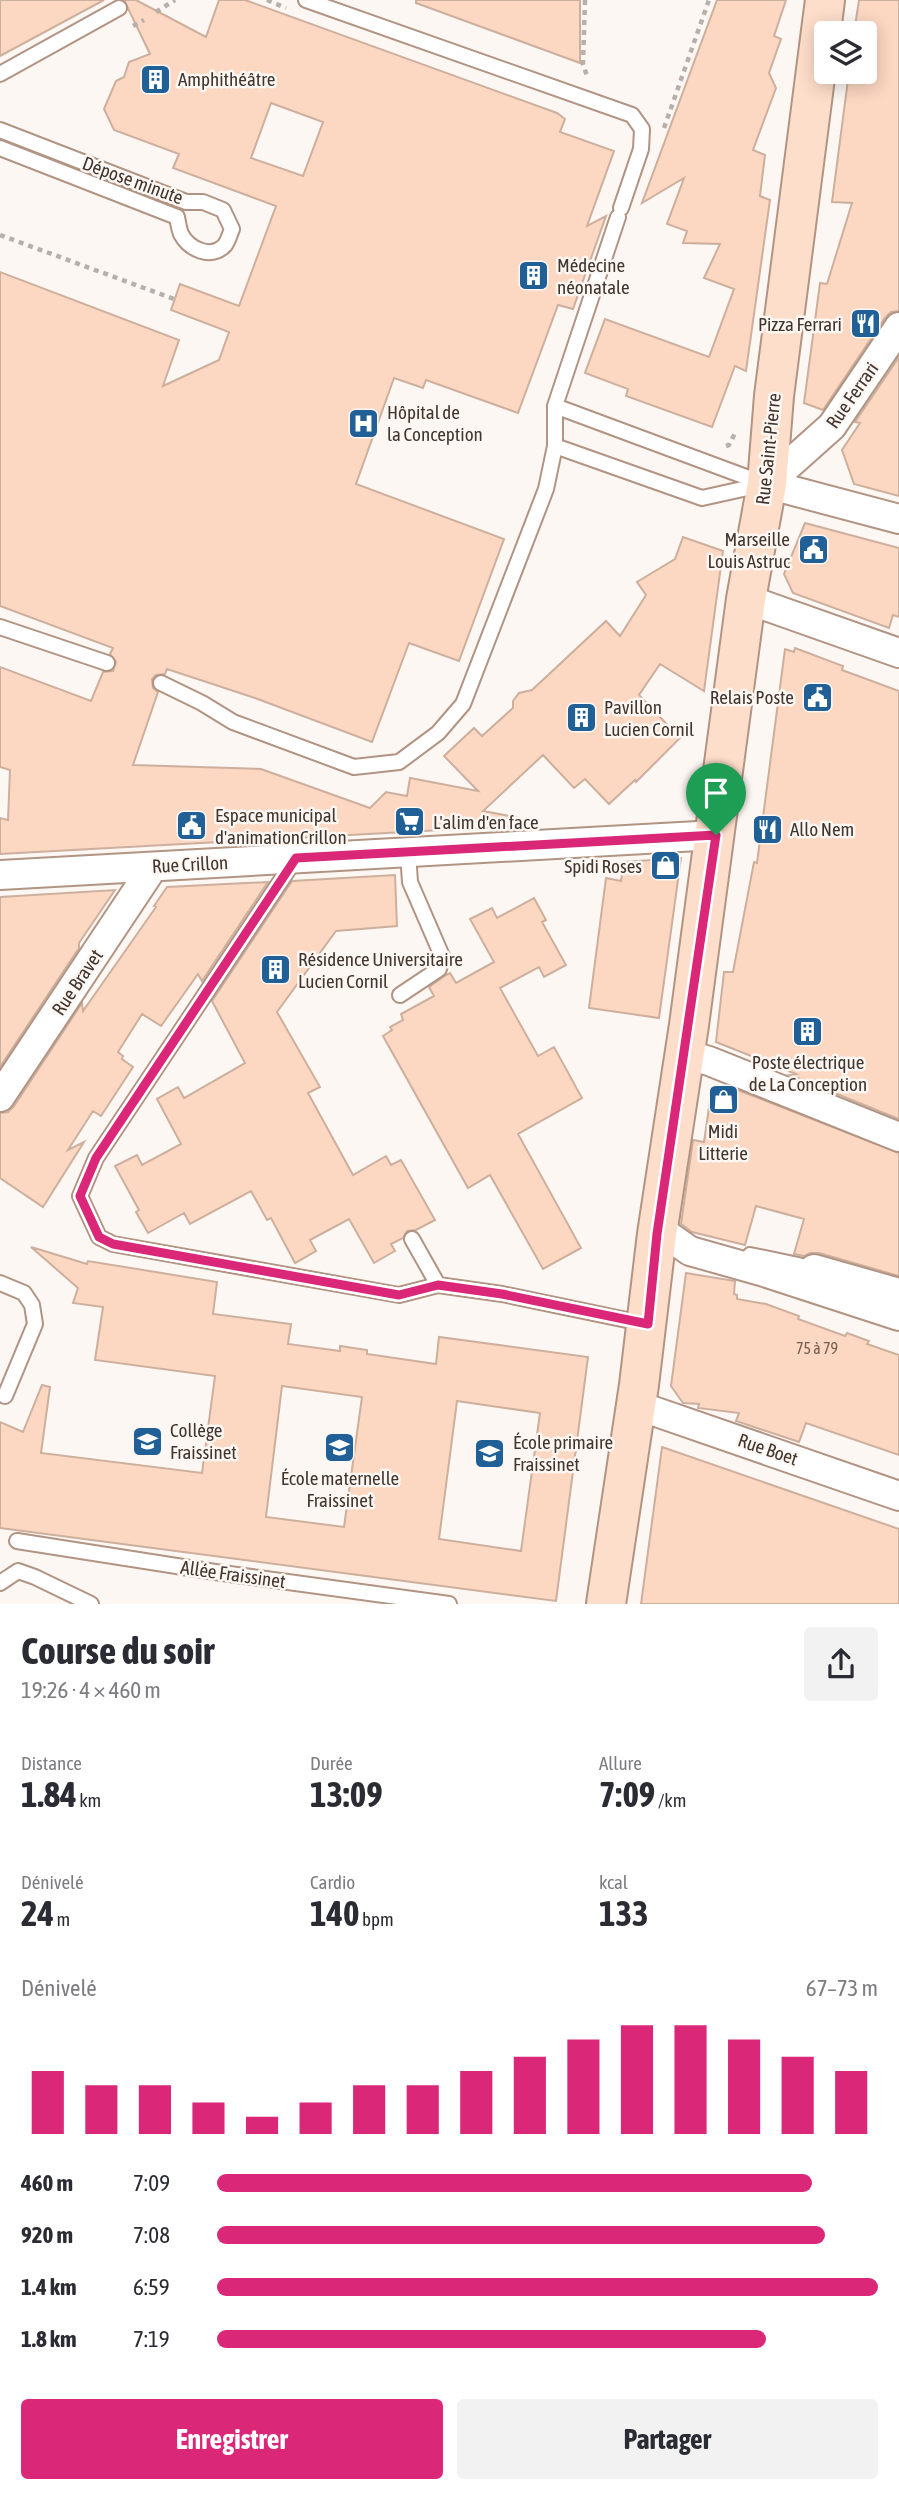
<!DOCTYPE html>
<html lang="fr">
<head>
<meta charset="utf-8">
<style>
	:root { --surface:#fff; --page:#f2f2f3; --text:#2b2b33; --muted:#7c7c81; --accent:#db2777 }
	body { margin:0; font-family:"Asap Condensed",sans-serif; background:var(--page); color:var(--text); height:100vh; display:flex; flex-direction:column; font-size:26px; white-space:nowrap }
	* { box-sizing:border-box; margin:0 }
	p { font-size:23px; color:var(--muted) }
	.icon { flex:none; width:38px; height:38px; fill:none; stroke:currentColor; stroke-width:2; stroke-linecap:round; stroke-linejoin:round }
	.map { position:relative; height:1604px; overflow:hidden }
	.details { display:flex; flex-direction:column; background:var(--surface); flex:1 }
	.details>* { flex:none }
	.fabs { position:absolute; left:814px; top:21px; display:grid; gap:14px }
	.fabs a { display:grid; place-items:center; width:63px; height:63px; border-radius:7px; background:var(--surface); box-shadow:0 4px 18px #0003; font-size:35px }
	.pin { position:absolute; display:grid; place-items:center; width:60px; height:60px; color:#fff; margin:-72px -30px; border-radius:50% 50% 50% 0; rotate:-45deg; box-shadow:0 0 7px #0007 }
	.pin .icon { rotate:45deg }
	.round { display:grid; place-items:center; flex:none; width:74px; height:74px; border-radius:7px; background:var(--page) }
	.overview { display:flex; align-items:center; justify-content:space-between; height:119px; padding:0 21px }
	h1 { font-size:38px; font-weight:700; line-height:52px }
	.stats { display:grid; grid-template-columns:repeat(3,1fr); gap:10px; height:119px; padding:7px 21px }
	.stats div { display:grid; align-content:center }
	.stats b { font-size:35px; font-weight:700 }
	.stats small { font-size:19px; font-weight:400 }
	.stats p { font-size:19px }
	.chart { height:196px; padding:14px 21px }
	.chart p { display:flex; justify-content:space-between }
	.chart svg { width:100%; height:126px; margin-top:7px; stroke:var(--accent); stroke-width:6 }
	.button { display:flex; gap:14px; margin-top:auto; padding:14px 21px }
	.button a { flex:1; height:80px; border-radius:7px; background:var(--accent); color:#fff; font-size:28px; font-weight:700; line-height:80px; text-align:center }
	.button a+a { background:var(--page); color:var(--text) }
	ul { padding:0 21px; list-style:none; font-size:23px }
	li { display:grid; grid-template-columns:112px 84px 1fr; align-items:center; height:52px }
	li i { height:18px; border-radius:9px; background:var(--accent) }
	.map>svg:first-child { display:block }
	.building { fill:#fcd7c2; stroke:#cdaf9d; stroke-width:2; fill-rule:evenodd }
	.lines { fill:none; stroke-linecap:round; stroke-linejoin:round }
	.lane-casing { stroke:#b19483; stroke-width:18 }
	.street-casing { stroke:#b19483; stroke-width:32 }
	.secondary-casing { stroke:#b19483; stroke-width:42 }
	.path { stroke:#b7afaa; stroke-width:4.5; stroke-dasharray:5 5; stroke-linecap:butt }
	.lane { stroke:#fff; stroke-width:14 }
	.street { stroke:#fff; stroke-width:28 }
	.secondary { stroke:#fddeca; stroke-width:38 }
	.route-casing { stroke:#fff; stroke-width:14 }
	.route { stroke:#db2777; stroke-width:9 }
	.labels { text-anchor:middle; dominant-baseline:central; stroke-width:5; stroke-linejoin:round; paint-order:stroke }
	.number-label { font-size:16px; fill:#705e53 }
	.poi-label { font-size:19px; fill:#41352e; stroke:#fdf7f3; text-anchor:start }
	.street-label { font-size:19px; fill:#41352e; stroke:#fdf7f3 }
</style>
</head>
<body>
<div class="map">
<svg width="899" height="1604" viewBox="0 0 899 1604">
	<rect width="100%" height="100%" fill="#fdf7f3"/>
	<path class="building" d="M0 0H104L0 56Z
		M124 0H136L206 37 219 0H245L557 113 565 119 560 132 614 151 587 226 606 216 573 309 558 305 518 413 426 380 423 388 394 378 356 484 504 539 459 661 409 643 372 742 255 698 167 669 165 674 156 675 152 679 153 688 158 692 133 765 261 769 370 808 386 792 407 796 410 778 478 791 444 756 474 728 482 736 513 708V701L519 693 532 690 606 621 620 636 646 595 637 582 675 559 683 537 723 551 704 691 660 664 639 695 680 738 636 782 635 780 609 804 585 779 574 788 543 755 483 811 516 817 515 826 0 854V818L8 820 10 770 0 767V667L91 701 103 672 113 671 116 662 110 654 113 648 0 606V272L179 340 163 386 219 360 229 332 171 310 180 284 239 306 276 206 173 168 179 154 114 130 104 109 116 81 124 77 129 62 150 54ZM271 103 323 122 303 176 251 158Z
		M416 0H580V63L416 3Z
		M717 0H786L774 36 781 39 769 73 776 88 753 150 765 155 760 196 770 200 746 371 735 366 712 427 626 396 628 389 585 373 605 319 709 357 734 289 704 278 720 244 683 243 687 231 667 224 684 178 642 203Z
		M859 0H899V311L891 312 885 318 823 410 804 403 820 283 827 284 852 203 832 202 849 72H864V33H854Z
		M899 357V496L854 484 842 450 860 423 855 422Z
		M805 523 899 548V617L893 615 889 628 793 593 784 574Z
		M795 648 843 666 842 670 899 691V1119L790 1075 796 1074 716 1042 724 972H733L754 862 757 863 785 649 794 652Z
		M681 858 659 1018 589 1008 606 878 621 881 624 862Z
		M395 875 397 926 336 931 277 1012 320 1087 308 1093 353 1175 386 1156 391 1165 401 1160 435 1220 416 1230 407 1231 403 1238 391 1244 395 1251 374 1263 349 1219 310 1240 316 1251 295 1263 271 1218 267 1220 251 1191 190 1224 184 1213 148 1233 136 1212 139 1210 115 1166 137 1155 142 1165 181 1144 157 1099 178 1087 184 1098 245 1063 212 1001 292 881Z
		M268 882 202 981 198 974 161 1026 142 1014 118 1052 123 1056 122 1059 133 1067 101 1116 93 1111 68 1150 84 1142 43 1207 0 1178V1113L8 1112 14 1106 82 1003 83 1011 156 907 154 906 167 887Z
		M115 890 79 943V948L0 1067V897Z
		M534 898 546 920 542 922 566 965 544 977 539 967 500 988 538 1056 554 1047 582 1098 518 1134 581 1248 543 1269 490 1175 468 1188 383 1036 392 1030 390 1027 403 1020 401 1014 434 996 429 987 446 975 450 973 456 983 494 962 470 919 492 908 497 918Z
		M730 1087 899 1153V1276L819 1253H811L804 1256 794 1254 804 1219 756 1206 745 1245 692 1232 681 1224 693 1140 704 1142 711 1094 717 1090Z
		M31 1247 87 1264 88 1261 217 1282 213 1314 291 1324 288 1344 340 1351V1346L367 1350V1354L436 1364 439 1337 588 1357 556 1601 0 1528V1422L23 1432 42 1385 50 1387 41 1453 202 1473 215 1376 95 1360 103 1307 73 1303 78 1288ZM282 1386 362 1397 344 1527 266 1517ZM457 1401 540 1413 521 1551 439 1539Z
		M686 1273 735 1281 734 1294 737 1295V1299L766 1304 799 1316 798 1319 845 1336 847 1333 869 1341 867 1344 899 1355V1455L806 1423 799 1442 736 1421 739 1413 698 1408 699 1404 683 1403 671 1386Z
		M662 1447 899 1529V1604H641Z"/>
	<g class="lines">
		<defs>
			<path id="lane" d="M306 0 632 115 642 129 641 149 621 208
				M0 74 119 8
				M0 130 186 202H203L223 210 232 229C230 234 228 241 225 245 211 260 189 249 181 234 179 229 178 222 177 217L0 148
				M555 406 765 484
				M555 446 702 498 765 484
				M0 627 107 663
				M161 683 202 703 233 722 354 767 399 762 438 733 463 704 546 489 555 446V406L618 217
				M296 858 96 1158 80 1196 99 1237 113 1244 399 1295 438 1285 502 1294 646 1324
				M400 995 439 969 442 956 410 882 408 853
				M412 1239 438 1285
				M750 1255 803 1266
				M0 1283 24 1293 32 1305 35 1324 5 1396
				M17 1541 215 1572 449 1604
				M0 1583 18 1571 35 1577 91 1604"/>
			<path id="street" d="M767 484 832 426 899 327
				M767 484 899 519
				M746 599 899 653
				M0 875 716 835
				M685 1054 709 1061 899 1137
				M0 1097 153 867
				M670 1237 690 1251 761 1271 899 1316
				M814 1269 899 1293
				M636 1405 899 1496"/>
			<path id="secondary" d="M606 1604 639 1385 657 1234 689 1025 746 599 767 484 774 396 825 0"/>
		</defs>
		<use href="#lane" class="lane-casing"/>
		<use href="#street" class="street-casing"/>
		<use href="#secondary" class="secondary-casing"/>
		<path class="path" d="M267 0 286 8
			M585 0 583 64 588 79
			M156 12 175 0
			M133 26 144 20
			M664 128 709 0
			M0 235 174 299
			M726 446 729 445 736 431"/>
		<use href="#lane" class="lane"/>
		<use href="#street" class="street"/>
		<use href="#secondary" class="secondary"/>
	</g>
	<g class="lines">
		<defs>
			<path id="route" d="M716 835 657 1234 648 1324 502 1294 438 1285 399 1295 113 1244 99 1237 80 1196 96 1158 296 858Z"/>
		</defs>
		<use href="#route" class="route-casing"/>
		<use href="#route" class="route"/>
	</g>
	<defs>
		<symbol id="building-square" viewBox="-11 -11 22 22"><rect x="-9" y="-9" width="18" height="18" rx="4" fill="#206096" stroke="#fdf7f3"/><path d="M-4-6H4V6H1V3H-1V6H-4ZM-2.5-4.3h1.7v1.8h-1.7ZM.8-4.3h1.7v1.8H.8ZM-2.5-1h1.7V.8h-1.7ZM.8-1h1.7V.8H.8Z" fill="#fff"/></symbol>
		<symbol id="restaurant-square" viewBox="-11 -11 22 22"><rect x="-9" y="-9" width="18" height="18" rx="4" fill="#206096" stroke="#fdf7f3"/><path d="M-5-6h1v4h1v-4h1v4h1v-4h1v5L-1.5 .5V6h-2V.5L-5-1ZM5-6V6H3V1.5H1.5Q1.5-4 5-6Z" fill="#fff"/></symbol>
		<symbol id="hospital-square" viewBox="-11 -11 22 22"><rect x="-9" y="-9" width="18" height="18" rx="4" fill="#206096" stroke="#fdf7f3"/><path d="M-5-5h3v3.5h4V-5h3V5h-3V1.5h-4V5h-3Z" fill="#fff"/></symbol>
		<symbol id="civic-square" viewBox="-11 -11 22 22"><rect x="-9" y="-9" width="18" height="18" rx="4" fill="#206096" stroke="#fdf7f3"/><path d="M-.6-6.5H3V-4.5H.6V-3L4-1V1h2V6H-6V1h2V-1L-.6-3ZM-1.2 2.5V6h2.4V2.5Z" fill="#fff"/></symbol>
		<symbol id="supermarket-square" viewBox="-11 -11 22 22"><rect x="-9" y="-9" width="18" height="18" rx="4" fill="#206096" stroke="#fdf7f3"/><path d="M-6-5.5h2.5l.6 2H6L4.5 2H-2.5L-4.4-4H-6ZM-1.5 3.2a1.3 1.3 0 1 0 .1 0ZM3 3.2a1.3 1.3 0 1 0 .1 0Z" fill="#fff"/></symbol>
		<symbol id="shop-square" viewBox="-11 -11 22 22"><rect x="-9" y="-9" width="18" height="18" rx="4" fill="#206096" stroke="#fdf7f3"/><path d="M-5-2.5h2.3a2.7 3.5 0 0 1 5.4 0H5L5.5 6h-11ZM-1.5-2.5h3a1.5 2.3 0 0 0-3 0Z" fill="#fff"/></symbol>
		<symbol id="school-square" viewBox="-11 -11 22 22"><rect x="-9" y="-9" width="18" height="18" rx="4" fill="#206096" stroke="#fdf7f3"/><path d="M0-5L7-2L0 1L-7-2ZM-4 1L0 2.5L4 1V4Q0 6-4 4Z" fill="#fff"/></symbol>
	</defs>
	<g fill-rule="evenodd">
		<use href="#building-square" x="138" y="62" width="35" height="35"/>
		<use href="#building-square" x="516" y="258" width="35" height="35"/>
		<use href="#restaurant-square" x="848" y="306" width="35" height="35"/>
		<use href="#hospital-square" x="346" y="406" width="35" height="35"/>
		<use href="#civic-square" x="796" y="532" width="35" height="35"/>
		<use href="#civic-square" x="800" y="680" width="35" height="35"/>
		<use href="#building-square" x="564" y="700" width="35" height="35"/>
		<use href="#supermarket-square" x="392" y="804" width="35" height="35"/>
		<use href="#civic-square" x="174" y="808" width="35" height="35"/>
		<use href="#restaurant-square" x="750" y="812" width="35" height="35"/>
		<use href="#shop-square" x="648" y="848" width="35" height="35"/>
		<use href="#building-square" x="258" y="952" width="35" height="35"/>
		<use href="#building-square" x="790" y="1014" width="35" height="35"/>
		<use href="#shop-square" x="706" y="1082" width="35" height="35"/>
		<use href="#school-square" x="130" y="1424" width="35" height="35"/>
		<use href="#school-square" x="322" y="1430" width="35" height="35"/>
		<use href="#school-square" x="472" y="1436" width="35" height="35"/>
	</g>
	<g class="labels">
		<g class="number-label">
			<text x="817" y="1348">75 à 79</text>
		</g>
		<g class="poi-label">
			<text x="178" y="79">Amphithéâtre</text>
			<text x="557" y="265">Médecine<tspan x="557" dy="22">néonatale</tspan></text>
			<text x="842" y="324" text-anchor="end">Pizza Ferrari</text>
			<text x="387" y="412">Hôpital de<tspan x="387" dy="22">la Conception</tspan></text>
			<text x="790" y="539" text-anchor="end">Marseille<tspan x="790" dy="22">Louis Astruc</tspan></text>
			<text x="794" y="697" text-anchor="end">Relais Poste</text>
			<text x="604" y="707">Pavillon<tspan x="604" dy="22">Lucien Cornil</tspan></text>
			<text x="215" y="815">Espace municipal<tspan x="215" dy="22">d'animationCrillon</tspan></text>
			<text x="433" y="822">L'alim d'en face</text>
			<text x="790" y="829">Allo Nem</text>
			<text x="642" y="866" text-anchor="end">Spidi Roses</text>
			<text x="298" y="959">Résidence Universitaire<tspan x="298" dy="22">Lucien Cornil</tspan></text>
			<text x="808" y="1062" text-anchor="middle">Poste électrique<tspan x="808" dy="22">de La Conception</tspan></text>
			<text x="723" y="1131" text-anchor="middle">Midi<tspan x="723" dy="22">Litterie</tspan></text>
			<text x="170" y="1430">Collège<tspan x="170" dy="22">Fraissinet</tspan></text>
			<text x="513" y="1442">École primaire<tspan x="513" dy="22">Fraissinet</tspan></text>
			<text x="340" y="1478" text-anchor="middle">École maternelle<tspan x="340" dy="22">Fraissinet</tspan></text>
		</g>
		<g class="street-label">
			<text transform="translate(133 180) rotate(20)">Dépose minute</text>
			<text transform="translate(852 395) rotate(-55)">Rue Ferrari</text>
			<text transform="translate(768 449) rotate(-84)">Rue Saint-Pierre</text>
			<text transform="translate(190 864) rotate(-3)">Rue Crillon</text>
			<text transform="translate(77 982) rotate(-56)">Rue Bravet</text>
			<text transform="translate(768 1449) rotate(19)">Rue Boet</text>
			<text transform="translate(233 1574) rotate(8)">Allée Fraissinet</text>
		</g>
	</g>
</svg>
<div class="fabs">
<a><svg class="icon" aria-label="layers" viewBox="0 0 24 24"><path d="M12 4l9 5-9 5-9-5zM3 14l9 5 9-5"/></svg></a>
</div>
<div class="pin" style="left:716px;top:835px;background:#1e9e55"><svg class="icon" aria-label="arrive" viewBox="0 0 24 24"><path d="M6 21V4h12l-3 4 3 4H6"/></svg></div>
</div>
<section class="details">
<div class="overview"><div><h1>Course du soir</h1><p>19:26 · 4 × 460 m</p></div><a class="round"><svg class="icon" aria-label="share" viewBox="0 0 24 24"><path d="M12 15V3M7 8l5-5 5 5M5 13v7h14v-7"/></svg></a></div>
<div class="stats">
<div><p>Distance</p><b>1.84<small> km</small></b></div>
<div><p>Durée</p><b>13:09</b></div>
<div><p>Allure</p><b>7:09<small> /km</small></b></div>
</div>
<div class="stats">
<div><p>Dénivelé</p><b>24<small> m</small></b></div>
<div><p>Cardio</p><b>140<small> bpm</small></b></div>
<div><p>kcal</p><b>133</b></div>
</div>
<div class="chart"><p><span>Dénivelé</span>67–73 m</p>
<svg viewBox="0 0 160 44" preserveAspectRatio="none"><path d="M5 44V22M15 44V27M25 44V27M35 44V33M45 44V38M55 44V33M65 44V27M75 44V27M85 44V22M95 44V17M105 44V11M115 44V6M125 44V6M135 44V11M145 44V17M155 44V22"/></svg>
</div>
<ul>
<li><b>460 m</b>7:09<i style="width:90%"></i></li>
<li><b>920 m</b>7:08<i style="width:92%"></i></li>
<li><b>1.4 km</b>6:59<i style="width:100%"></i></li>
<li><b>1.8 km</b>7:19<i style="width:83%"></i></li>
</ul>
<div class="button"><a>Enregistrer</a><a>Partager</a></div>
</section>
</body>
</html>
